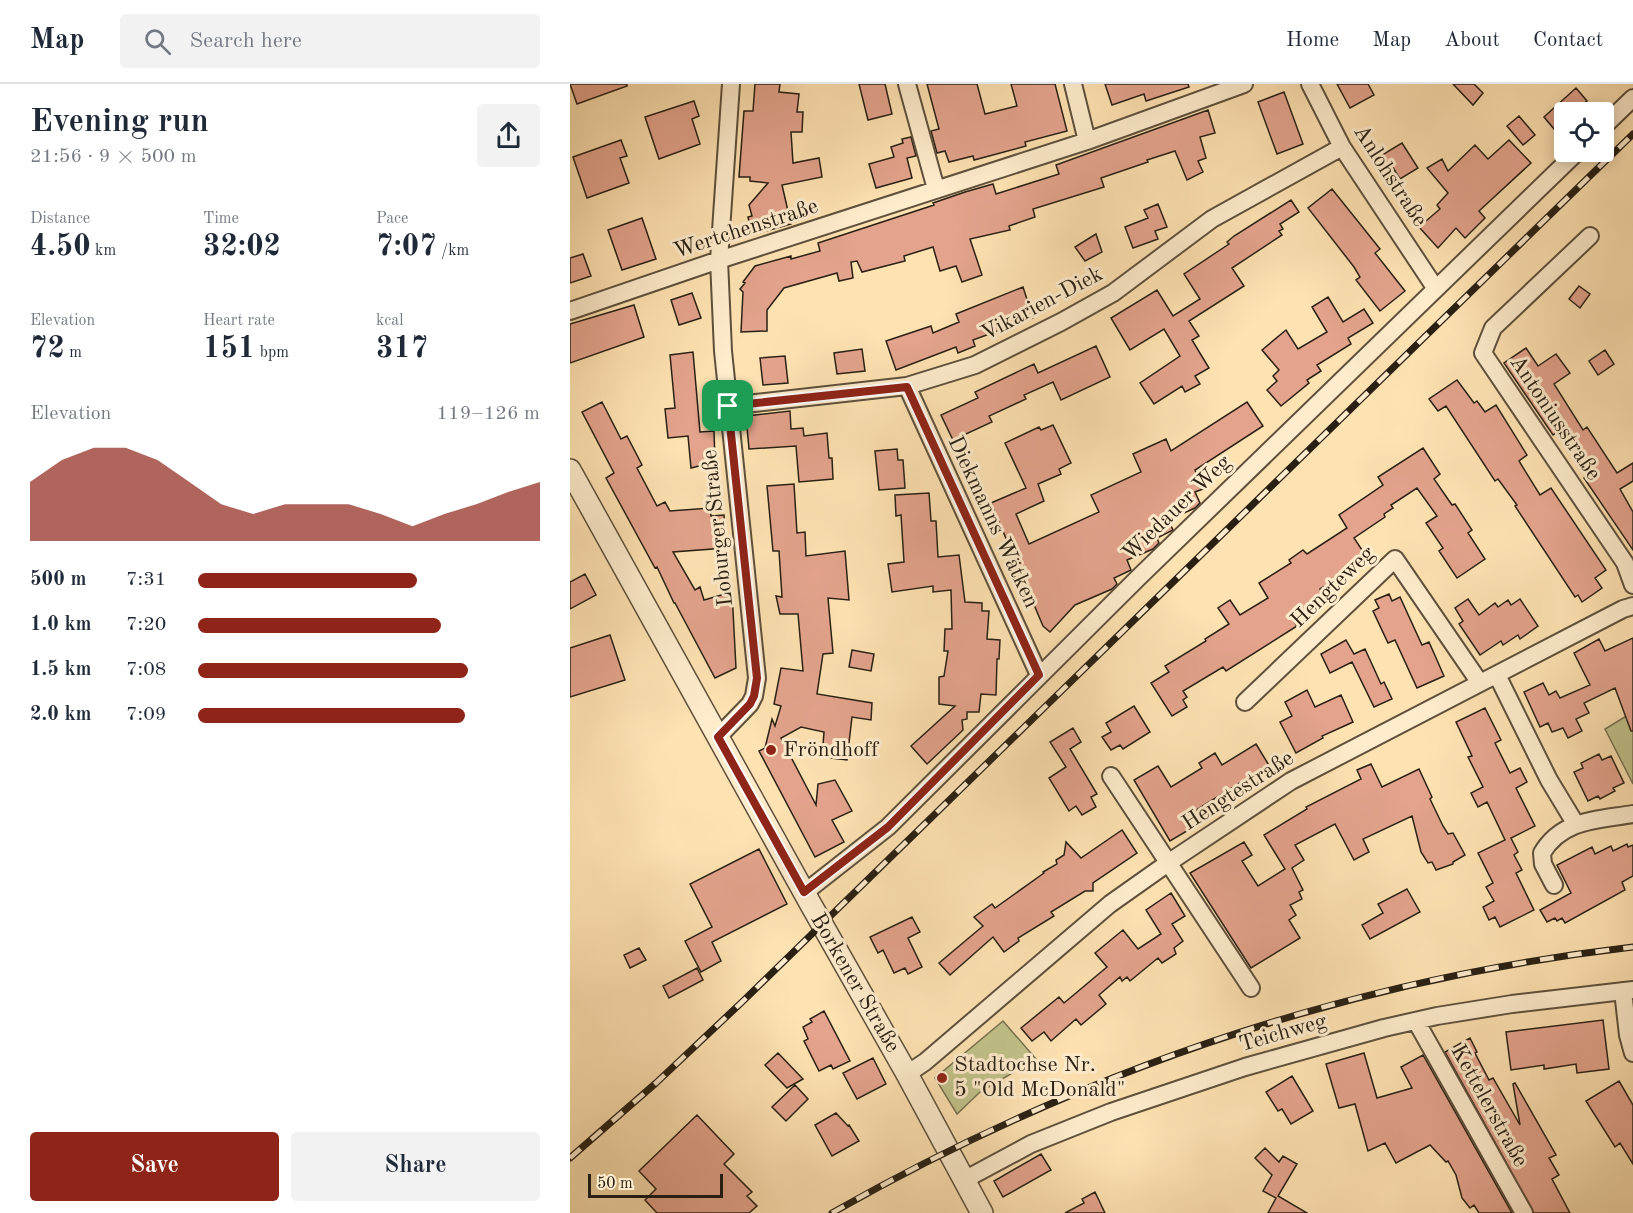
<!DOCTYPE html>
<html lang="en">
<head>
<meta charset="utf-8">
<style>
	:root { --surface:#fff; --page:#f2f2f3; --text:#1f2937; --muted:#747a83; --line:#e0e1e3; --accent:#8f2418 }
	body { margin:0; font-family:"Old Standard TT",serif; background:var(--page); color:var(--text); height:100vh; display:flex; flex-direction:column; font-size:22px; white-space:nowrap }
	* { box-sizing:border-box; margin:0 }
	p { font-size:20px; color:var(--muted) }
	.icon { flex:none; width:33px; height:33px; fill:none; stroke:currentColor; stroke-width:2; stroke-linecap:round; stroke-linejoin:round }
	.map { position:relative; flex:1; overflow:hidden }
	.drawer { display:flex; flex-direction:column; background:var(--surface); width:570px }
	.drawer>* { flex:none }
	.fabs { position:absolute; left:984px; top:18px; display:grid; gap:12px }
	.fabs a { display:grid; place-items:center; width:60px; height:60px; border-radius:6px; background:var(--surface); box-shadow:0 3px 15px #0003; font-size:30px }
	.scale { position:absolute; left:18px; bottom:15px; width:135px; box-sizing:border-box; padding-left:6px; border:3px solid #292013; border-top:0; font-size:16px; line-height:21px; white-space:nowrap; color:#292013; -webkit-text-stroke:4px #feeccd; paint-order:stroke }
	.pin { position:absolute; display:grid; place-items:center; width:51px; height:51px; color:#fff; margin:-26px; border-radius:12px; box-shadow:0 3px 9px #0006 }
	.round { display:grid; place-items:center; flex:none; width:63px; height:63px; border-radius:6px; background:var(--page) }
	.headline { display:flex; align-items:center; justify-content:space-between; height:102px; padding:0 30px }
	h1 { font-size:33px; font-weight:700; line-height:45px }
	.metrics { display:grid; grid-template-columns:repeat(3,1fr); gap:9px; height:102px; padding:6px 30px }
	.metrics div { display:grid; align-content:center }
	.metrics b { font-size:30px; font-weight:700 }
	.metrics small { font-size:16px; font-weight:400 }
	.metrics p { font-size:16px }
	.chart { height:168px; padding:12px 30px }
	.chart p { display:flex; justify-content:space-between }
	.chart svg { width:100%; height:108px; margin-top:6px; fill:var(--accent); opacity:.7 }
	.button { display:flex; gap:12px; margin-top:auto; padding:12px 30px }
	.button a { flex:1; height:69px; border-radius:6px; background:var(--accent); color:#fff; font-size:24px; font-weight:700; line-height:69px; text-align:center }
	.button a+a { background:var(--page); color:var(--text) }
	ul { padding:0 30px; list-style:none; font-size:20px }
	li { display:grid; grid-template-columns:96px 72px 1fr; align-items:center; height:45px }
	li i { height:15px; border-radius:8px; background:var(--accent) }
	header { display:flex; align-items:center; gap:36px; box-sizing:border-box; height:84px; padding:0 30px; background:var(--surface); border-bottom:2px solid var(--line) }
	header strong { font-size:28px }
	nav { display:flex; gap:33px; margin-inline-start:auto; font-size:21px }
	.search { width:420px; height:54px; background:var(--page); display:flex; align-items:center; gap:15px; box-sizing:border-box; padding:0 21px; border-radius:6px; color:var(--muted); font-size:22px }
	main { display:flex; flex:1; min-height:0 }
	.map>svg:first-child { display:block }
	.green { fill:#c2c38b; stroke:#76724f; stroke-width:1.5 }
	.building { fill:#e3a38c; stroke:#292013; stroke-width:1.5 }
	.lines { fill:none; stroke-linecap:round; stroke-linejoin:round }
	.minor-casing { stroke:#5e503b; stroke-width:20 }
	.tertiary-casing { stroke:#5e503b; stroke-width:24 }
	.minor { stroke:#feeccd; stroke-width:16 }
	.tertiary { stroke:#feeccd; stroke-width:21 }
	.rail-casing { stroke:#292013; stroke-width:7 }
	.rail { stroke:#feeccd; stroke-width:4.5; stroke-dasharray:14; stroke-linecap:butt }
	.route-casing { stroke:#fff; stroke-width:12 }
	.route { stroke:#8f2418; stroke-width:8 }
	.poi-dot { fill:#8f2418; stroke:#feeccd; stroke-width:2 }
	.labels { text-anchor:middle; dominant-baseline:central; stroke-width:6; stroke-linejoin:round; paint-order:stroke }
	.street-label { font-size:22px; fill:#292013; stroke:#feeccd }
	.poi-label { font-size:22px; fill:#292013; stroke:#feeccd; text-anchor:start }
</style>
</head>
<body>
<header>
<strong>Map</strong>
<div class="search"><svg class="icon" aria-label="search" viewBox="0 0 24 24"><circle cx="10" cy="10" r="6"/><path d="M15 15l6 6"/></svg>Search here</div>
<nav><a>Home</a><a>Map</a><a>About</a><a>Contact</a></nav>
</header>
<main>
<section class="drawer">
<div class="headline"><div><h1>Evening run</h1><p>21:56 · 9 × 500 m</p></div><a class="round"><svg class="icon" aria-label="share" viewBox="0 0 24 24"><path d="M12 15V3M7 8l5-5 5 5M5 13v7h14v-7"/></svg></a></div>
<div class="metrics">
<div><p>Distance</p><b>4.50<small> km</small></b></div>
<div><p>Time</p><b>32:02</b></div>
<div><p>Pace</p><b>7:07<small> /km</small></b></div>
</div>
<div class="metrics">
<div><p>Elevation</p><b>72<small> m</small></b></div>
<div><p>Heart rate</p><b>151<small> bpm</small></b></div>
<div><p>kcal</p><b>317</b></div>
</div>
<div class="chart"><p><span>Elevation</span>119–126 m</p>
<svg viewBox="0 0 160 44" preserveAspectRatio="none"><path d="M0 44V20L10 11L20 6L30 6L40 11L50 20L60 29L70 33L80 29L90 29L100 29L110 33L120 38L130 33L140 29L150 24L160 20V44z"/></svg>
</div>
<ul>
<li><b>500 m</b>7:31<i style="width:64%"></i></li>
<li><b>1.0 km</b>7:20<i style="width:71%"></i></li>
<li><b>1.5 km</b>7:08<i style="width:79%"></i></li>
<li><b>2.0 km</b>7:09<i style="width:78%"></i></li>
</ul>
<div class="button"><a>Save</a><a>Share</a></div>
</section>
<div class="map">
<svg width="1063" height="1129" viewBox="0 0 1063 1129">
	<rect width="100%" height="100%" fill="#fee2b2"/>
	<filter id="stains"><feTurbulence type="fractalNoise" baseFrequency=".00333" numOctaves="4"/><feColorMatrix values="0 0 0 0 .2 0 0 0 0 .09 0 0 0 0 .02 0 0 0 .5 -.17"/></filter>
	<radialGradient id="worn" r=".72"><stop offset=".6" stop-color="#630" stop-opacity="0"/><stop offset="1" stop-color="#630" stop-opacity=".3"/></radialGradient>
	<path class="green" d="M1063 628V700L1035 645Z
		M433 937 466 975 410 1008 387 1030 365 994Z"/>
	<path class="building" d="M0 0H57V2L7 20Z
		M185 0H210L209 8 229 10 227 28H233L232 48H221L223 79 249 74 252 93 212 101 221 140 182 151 178 133 182 132 179 121 198 99 180 97V93H169L174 27H183Z
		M289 0H315L322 30 298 36Z
		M357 0H407L415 30 447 22 441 0H485L497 47 455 58 456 62 404 76 403 72 379 78 375 67 367 69 361 47 369 45Z
		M535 0H618L619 3 576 17 574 10 542 21Z
		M767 0H798L804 11 780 24Z
		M883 0H904L913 9 903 21Z
		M1006 4 1017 17 1003 28H994V57L974 33Z
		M714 8 733 60 707 70 688 18Z
		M124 17 129 32 122 35 130 60 89 75 75 33Z
		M638 26 645 49 630 53 636 74 628 77 633 88 617 96 605 67 577 76 578 78 531 94 534 103 463 125 465 133 439 142 440 146 400 155 412 191 392 198 386 182 370 187 363 163 334 172 335 177 292 188 287 177 281 178 283 194 269 197 267 189 214 204 197 226V247L171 248 173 208 170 205 175 199 173 198 185 182 221 172V175L250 167 248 159 364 121 363 119 395 108 423 100 426 110 489 90 486 81Z
		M949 32 965 51 953 61 937 42Z
		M341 53 346 72 337 74 342 94 306 104 299 80 324 73 321 63 333 59 332 55Z
		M51 56 57 72 50 74 59 99 17 114 3 73Z
		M939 56 961 79 909 127 915 134 895 154 886 144 868 164 849 143 870 125 867 121 878 109 857 84 872 75 878 87 905 61 918 75Z
		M832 59 848 84 830 95 822 82 819 84 812 71Z
		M762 105 810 165 805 169 835 207 810 227 786 196 790 193 784 183 738 124Z
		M721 116 729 128 710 140 713 145 709 147 712 151 662 184 674 202 619 237 629 252 622 256 639 284 625 292 630 300 615 308 612 302 584 320 570 299 610 272 594 245 560 266 541 234 587 206 603 232 630 215 614 190 659 160 657 158 664 152Z
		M588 120 597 143 585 147 588 155 563 164 555 143 578 134 574 126Z
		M72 134 86 175 52 186 38 146Z
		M526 150 532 168 515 177 505 163Z
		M13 170 21 192 0 199V174Z
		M1009 202 1020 210 1010 224 999 215Z
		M453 203 463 234 403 256 405 262 388 269 386 263 326 286 316 257 361 242 363 249 389 238 386 230Z
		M122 209 131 234 109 241 101 216Z
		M758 213 773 238 794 225 803 239 778 254 781 260 747 281 751 287 737 296 739 299 711 322 697 306 707 297 703 292 709 286 692 266 716 246 728 265 757 248 742 223Z
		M64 221 74 253 0 279V240Z
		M526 262 540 293 491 316 483 298 454 311 456 315 419 332 422 338 383 356 371 331 408 314 405 308 464 280 468 289Z
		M956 264 968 282 986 270 1000 289 984 300 1013 346 1017 343 1047 389 1063 379V397L1050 405 1063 428V466L1014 394 1017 392 989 347 983 351 934 279Z
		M292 265 295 287 267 290 264 269Z
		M1035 266 1044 280 1028 291 1019 277Z
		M123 268 130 348 144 347 145 378 121 384 118 352 98 354 95 325 105 324 100 271Z
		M215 272 218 299 193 301 190 274Z
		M887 296 904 319 907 317 915 328 926 321 957 371 949 377 970 411 981 404 1036 486 1025 494 1032 504 1012 518 1008 511 1005 513 945 422 947 421 928 395 925 397 876 322 868 327 859 315Z
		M32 318 51 355 57 352 72 381 67 384 87 422 95 418 100 427 140 424 141 432 154 431 156 464 103 468 125 506 130 503 134 516 162 508 166 584 145 594 105 519H104L87 483 85 484 36 394 44 389 12 328Z
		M677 318 693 342 625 386 633 405 625 408 630 419 625 424 598 436 603 446 587 454 589 459 583 465 557 476 561 486 544 494 547 500 542 505 505 521 480 548 473 542 421 419 456 404 435 359 469 343 471 346 483 341 501 379 489 385 491 390 468 400 474 417 446 430 459 460 529 428 521 411 571 388 563 370 596 355 601 367Z
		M220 327 221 345 233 344 234 352 257 349 259 374H262L263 395 229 398 226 362 179 365 176 332Z
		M853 364 870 390 864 395 882 421 885 420 902 446 898 449 915 475 887 494 869 467 873 464 856 439 867 432 847 404 821 421 823 424 814 430 815 433 784 454 798 475 750 505 755 514 722 535 727 542 656 587 653 583 613 607 617 613 613 616 617 623 602 632 581 599 599 588 595 582 636 557 635 555 659 540 648 524 660 516 670 531 698 514 689 499 721 479 719 476 733 466 737 470 777 444 769 431 813 401 808 393Z
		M327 365 328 376H333L335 404 309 406 305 367Z
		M224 400 227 449 235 448 236 472 275 467 279 516 258 514 263 569 253 570 247 610 302 619 301 636 282 633 277 676 252 673 254 648 231 643 211 654 246 721 248 700 265 696 282 727 262 736 274 758 245 773 189 667 195 664 202 635 205 642 211 622 204 620 211 584 233 587 228 530H210L206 512 212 513 209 467H203L197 402Z
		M359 409 361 437H366L368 473 389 471 395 518 412 519V527H419L417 555 430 556 429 575H427L426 611 411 610 409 628H397V635L392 636 393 646 357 680 341 662 385 622 369 620V593L374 592 378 567H374L375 545H382L381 506 363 508V502L322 508 318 480 334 478 331 431 326 432 325 411Z
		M15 490 26 511 0 525V498Z
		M819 510 822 517 830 513 852 561 859 558 874 592 847 604 825 556 818 559 803 527 809 524 805 516Z
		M898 515 909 531 925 519 928 523 938 516 941 521 950 515 968 542 950 555 948 551 933 561 931 557 910 571 889 540 893 537 885 524Z
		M40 551 55 596 0 613V564Z
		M1063 554V647H1061L1045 604 1014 619 1019 629 1006 635 1012 647 998 654 993 644 982 648 978 639 970 643 954 608 973 599 979 611 986 607 990 614 1020 601 1004 569 1029 555 1035 567Z
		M776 556 784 570 795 565 811 600 814 598 822 615 804 623 782 578 760 589 751 570Z
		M282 566 304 570 301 587 279 583Z
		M737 606 745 623 771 611 783 638 752 652 753 654 726 669 710 638 722 632 715 618Z
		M564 622 580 648 553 665 550 661 541 666 532 653 541 648 536 639Z
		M915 624 931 656 925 659 940 689 950 684 957 698 946 704 965 742 941 754 948 768 944 771 952 786 946 789 964 826 930 843 925 833 919 836 913 823 924 817 916 803 923 799 908 769 935 756 917 718 908 723 901 709 913 703 898 673 902 672 886 638Z
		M503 644 511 658 500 665 527 710 521 713 526 723 512 731 506 722 499 727 479 694 496 683 480 658Z
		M686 660 700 683 680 695 679 693 615 733 622 744 600 757 564 696 588 682 601 703 632 684 629 679 645 669 652 681Z
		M1029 670 1032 676 1041 672 1054 699 1043 704 1045 707 1030 715 1028 712 1018 717 1004 688 1013 684 1011 679Z
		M801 680 812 703 849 685 862 713 860 715 873 742 878 750 883 749 895 771 883 778V780L866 786 862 778 858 779 851 768 842 732 793 755 799 768 784 776 765 740 725 761 734 776 722 784 733 806 729 808 732 815 720 821 726 831 719 836 730 854 681 884 620 789 674 758 682 771 672 777 688 802 715 785 694 751 737 725 736 723 791 695 787 686Z
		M552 746 567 769 523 799V807H515L481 828 484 832 448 854 449 857 434 868 423 853 380 891 369 879 413 842 404 833 422 820 425 824 474 789 473 788 487 780 486 776 494 771 496 758 511 774Z
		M1057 760 1058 763 1063 761V792L1052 798 1055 806 995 839 992 834 987 837 985 834 977 838 970 826 1001 809 987 781 1022 763 1025 770 1041 762 1043 767Z
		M189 765 217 820 142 858 151 877 131 888 115 857 142 843 120 800Z
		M837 805 850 828 800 855 792 841 813 829 808 820Z
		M601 809 615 832 602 840 613 857 604 864 606 870 592 879 588 874 560 897 557 893 552 897 550 893 529 911 536 920 511 941 506 935 481 957 474 948 462 957 451 944 489 913 494 919 537 883 525 869 553 846 568 865 591 850 576 826Z
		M342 833 350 848 338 854 352 883 338 890 335 884 324 889 313 866 308 869 300 853Z
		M69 864 76 876 60 884 54 871Z
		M127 884 133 896 99 914 93 902Z
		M254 927 280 977 263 985 261 981 249 987 234 957 238 955 233 943 242 938 240 935Z
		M1033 936 1039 985 1007 989 1006 980 974 985V981L941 986 936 948Z
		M900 954 907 968 905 969 919 996 923 994 950 1041 943 1000 945 999 986 1071 979 1074 989 1091 982 1095 1000 1129H964L875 968Z
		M208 969 233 995 217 1004 195 981Z
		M794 969 807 1014 842 1004 831 983 853 971 942 1129H909L904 1121 900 1124 892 1114 886 1091 878 1077 876 1078 860 1061 826 1079 815 1059 798 1067 785 1020 769 1024 756 980Z
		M303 974 316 1000 287 1015 273 989Z
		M722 992 743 1027 721 1040 712 1025 708 1027 696 1008Z
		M1049 997 1063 1021V1080L1050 1059 1045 1063 1016 1017Z
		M225 1001 238 1015 216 1037 202 1023Z
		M266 1029 278 1042 279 1041 289 1057 262 1072 245 1041Z
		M127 1031 164 1070 154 1080 182 1108 177 1112 187 1122 179 1129H87L75 1116 86 1105 69 1087Z
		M695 1064 709 1078 713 1072 727 1080 708 1112 737 1129H698L706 1114 693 1107 702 1091 685 1074Z
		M471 1070 481 1086 433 1113 424 1097Z
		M525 1108 535 1129H495L514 1119 512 1115Z"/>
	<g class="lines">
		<defs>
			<path id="minor" d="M337 0 366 105
				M503 0 517 57
				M740 0 772 63 866 205
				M1034 42 1063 14
				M1020 152 923 244 913 269 1055 479 1063 501
				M0 227 149 176 517 57 674 0
				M337 302 469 591
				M158 322 337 302 405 281 491 238 543 209 642 135 772 63
				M927 591 979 696 1005 739
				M675 618 825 475 910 599
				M148 653 180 620 184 612 187 594 153 267 149 176 161 0
				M541 692 681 904
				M984 801 973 780 972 769C992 735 1028 736 1063 730
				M234 809 318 743 569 493 1007 68
				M1053 907 1058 951 1063 969
				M846 937 954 1129
				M337 990 355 978 540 820 598 779 721 697 1053 525 1063 522
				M394 1096 461 1060 541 1028 675 983 814 944 867 932 942 920 1063 906"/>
			<path id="tertiary" d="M0 386 240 819 337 990 412 1129"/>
		</defs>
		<use href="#minor" class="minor-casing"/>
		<use href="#tertiary" class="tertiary-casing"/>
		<use href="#minor" class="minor"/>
		<use href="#tertiary" class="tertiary"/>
		<defs>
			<path id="rail" d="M0 1074 86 999 171 919 1063 50
				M262 1129C512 987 776 896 1063 863"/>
		</defs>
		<use href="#rail" class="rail-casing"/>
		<use href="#rail" class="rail"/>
	</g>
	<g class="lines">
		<defs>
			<path id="route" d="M337 303 469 591 318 743 234 808 148 653 180 620 184 612 187 594 158 322Z"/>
		</defs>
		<use href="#route" class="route-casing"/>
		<use href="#route" class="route"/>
	</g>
	<g class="poi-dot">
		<circle cx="201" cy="666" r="6"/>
		<circle cx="372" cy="994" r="6"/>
	</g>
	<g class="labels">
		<g class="street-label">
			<text transform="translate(820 92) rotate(57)">Anlohstraße</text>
			<text transform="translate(176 145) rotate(-18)">Wertchenstraße</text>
			<text transform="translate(472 220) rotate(-28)">Vikarien-Diek</text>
			<text transform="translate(985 334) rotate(56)">Antoniusstraße</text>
			<text transform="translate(607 424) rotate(-44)">Wiedauer Weg</text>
			<text transform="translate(423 438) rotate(65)">Diekmanns Wätken</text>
			<text transform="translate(148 444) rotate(-96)">Loburger Straße</text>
			<text transform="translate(763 503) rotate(-44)">Hengteweg</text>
			<text transform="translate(668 707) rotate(-33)">Hengtestraße</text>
			<text transform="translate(285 899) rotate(60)">Borkener Straße</text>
			<text transform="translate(713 949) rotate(-16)">Teichweg</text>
			<text transform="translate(919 1022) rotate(61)">Kettelerstraße</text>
		</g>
		<g class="poi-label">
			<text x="213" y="666">Fröndhoff</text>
			<text x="384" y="981">Stadtochse Nr.<tspan x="384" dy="25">5 "Old McDonald"</tspan></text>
		</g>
	</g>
	<rect width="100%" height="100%" filter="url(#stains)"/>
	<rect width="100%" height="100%" fill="url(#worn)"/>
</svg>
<div class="fabs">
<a><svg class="icon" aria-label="locate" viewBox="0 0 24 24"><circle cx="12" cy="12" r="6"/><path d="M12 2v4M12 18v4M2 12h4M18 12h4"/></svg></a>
</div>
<div class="scale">50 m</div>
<div class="pin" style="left:158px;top:322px;background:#1e9e55"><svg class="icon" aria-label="arrive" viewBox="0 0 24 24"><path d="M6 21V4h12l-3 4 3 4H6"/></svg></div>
</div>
</main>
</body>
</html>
